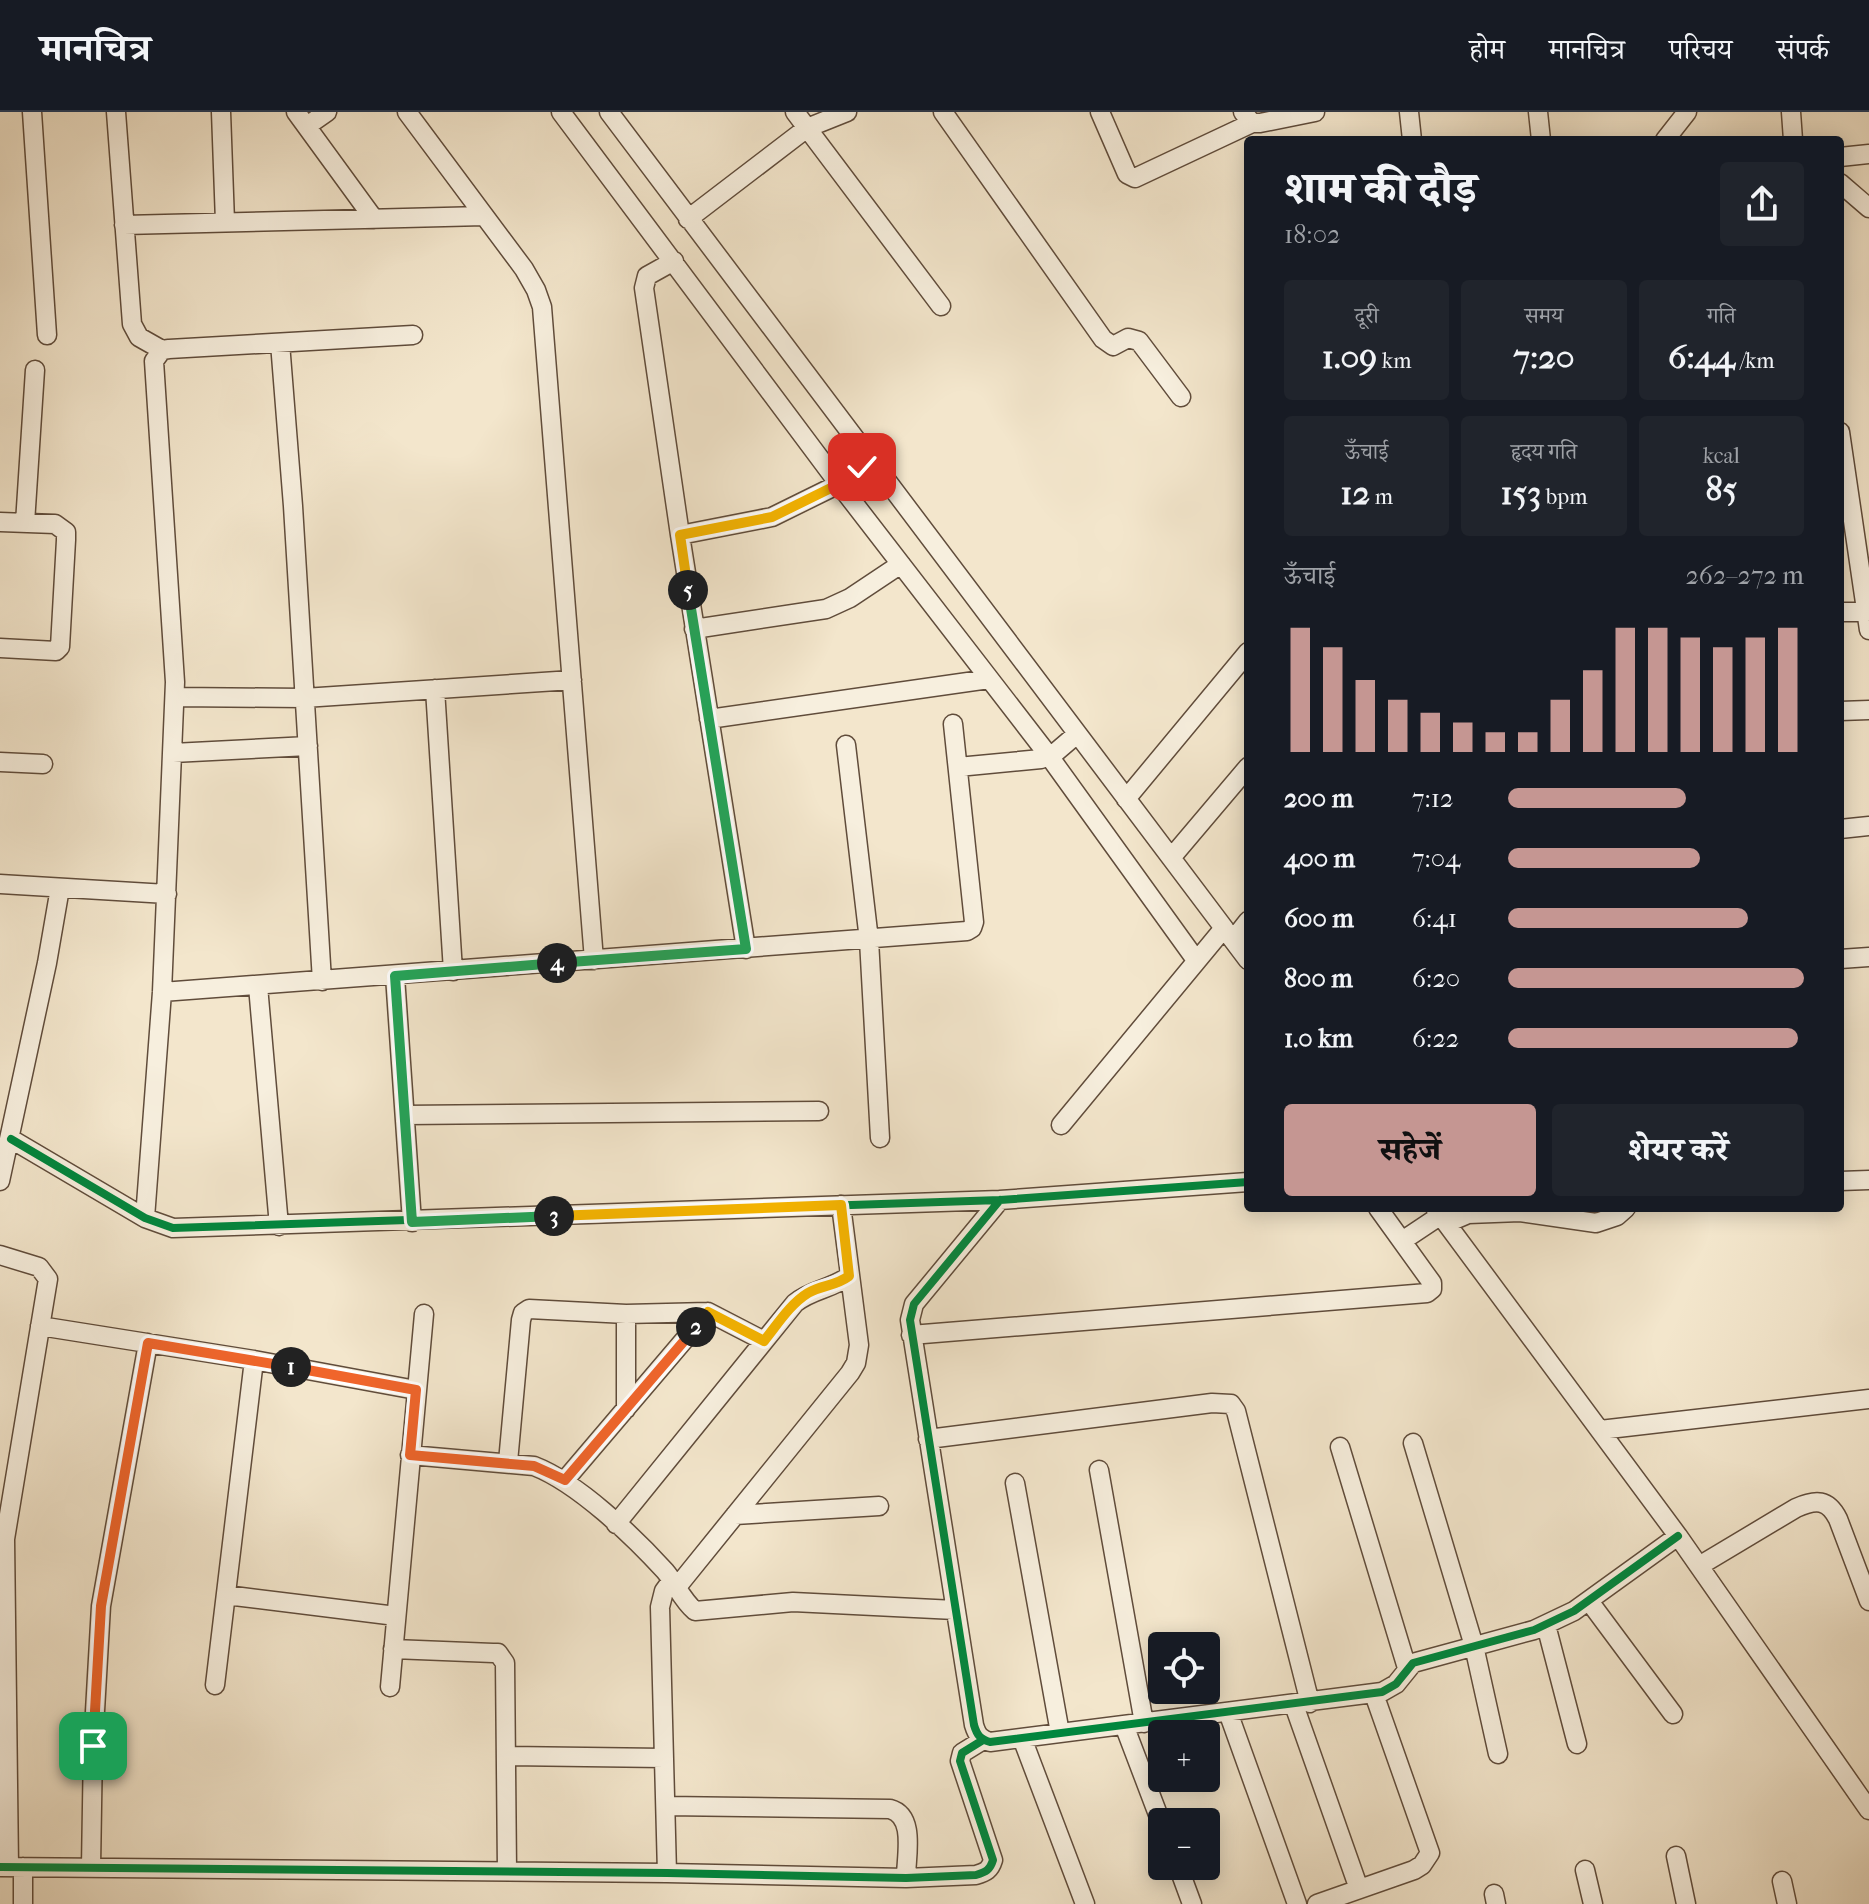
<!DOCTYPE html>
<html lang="hi">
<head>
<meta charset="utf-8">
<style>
	:root { --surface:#171b24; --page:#20242c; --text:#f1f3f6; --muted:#9ea1a6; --line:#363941; --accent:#c59692 }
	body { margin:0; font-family:"IM FELL French Canon","Noto Serif Devanagari",serif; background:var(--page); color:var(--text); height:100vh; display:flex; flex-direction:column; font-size:30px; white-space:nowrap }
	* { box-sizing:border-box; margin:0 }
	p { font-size:26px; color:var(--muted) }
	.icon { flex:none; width:44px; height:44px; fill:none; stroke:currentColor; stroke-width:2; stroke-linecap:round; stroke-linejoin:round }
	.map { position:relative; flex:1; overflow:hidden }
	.sheet { position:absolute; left:1244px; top:24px; width:600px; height:1076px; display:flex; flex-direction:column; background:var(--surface); border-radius:8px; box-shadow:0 4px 20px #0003 }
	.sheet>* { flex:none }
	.buttons { position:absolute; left:1148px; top:1520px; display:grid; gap:16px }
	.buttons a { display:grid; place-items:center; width:72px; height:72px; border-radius:8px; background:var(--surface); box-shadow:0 4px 20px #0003; font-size:40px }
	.pin { position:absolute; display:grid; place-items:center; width:68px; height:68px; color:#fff; margin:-34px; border-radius:16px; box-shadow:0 4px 12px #0006 }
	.km { position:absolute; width:40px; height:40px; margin:-20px; border-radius:50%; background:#222; color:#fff; font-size:22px; line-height:40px; text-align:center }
	.round { display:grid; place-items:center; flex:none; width:84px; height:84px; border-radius:8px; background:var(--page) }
	.overview { display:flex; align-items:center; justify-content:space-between; height:136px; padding:0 40px }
	h1 { font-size:44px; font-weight:800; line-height:60px }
	.figures { display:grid; grid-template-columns:repeat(3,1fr); gap:12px; height:136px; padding:8px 40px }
	.figures div { display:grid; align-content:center; border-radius:8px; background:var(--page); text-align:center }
	.figures b { font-size:34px; font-weight:800 }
	.figures small { font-size:22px; font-weight:400 }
	.figures p { font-size:22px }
	.chart { height:224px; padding:16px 40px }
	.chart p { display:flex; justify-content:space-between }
	.chart svg { width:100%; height:144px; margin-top:8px; stroke:var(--accent); stroke-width:6 }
	.primary-button { display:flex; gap:16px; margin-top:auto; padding:16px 40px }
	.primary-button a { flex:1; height:92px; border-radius:8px; background:var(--accent); color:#111; font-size:32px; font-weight:800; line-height:92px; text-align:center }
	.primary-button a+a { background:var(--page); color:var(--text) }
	ul { padding:0 40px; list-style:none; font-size:26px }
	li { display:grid; grid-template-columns:128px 96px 1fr; align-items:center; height:60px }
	li i { height:20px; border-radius:10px; background:var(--accent) }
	header { display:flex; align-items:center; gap:48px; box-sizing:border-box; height:112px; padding:0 40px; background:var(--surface); border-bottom:2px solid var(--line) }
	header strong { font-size:38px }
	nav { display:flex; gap:44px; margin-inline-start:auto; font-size:28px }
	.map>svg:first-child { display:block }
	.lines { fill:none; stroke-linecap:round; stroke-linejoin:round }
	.minor-casing { stroke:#604c3b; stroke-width:21 }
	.minor { stroke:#f7efde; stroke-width:18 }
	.cycleway-casing { stroke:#f7efde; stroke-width:13 }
	.cycleway { stroke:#00873e; stroke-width:8 }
	.split-1-casing { stroke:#fff; stroke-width:16 }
	.split-2-casing { stroke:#fff; stroke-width:16 }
	.split-3-casing { stroke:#fff; stroke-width:16 }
	.split-4-casing { stroke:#fff; stroke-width:16 }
	.split-5-casing { stroke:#fff; stroke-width:16 }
	.split-6-casing { stroke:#fff; stroke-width:16 }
	.split-1 { stroke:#f0652b; stroke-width:10 }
	.split-2 { stroke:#f0652b; stroke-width:10 }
	.split-3 { stroke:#f5b400; stroke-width:10 }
	.split-4 { stroke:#22a559; stroke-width:10 }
	.split-5 { stroke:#22a559; stroke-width:10 }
	.split-6 { stroke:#f5b400; stroke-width:10 }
</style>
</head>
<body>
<header>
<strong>मानचित्र</strong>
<nav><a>होम</a><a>मानचित्र</a><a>परिचय</a><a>संपर्क</a></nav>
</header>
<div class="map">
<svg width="1869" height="1792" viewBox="0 0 1869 1792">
	<rect width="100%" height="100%" fill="#f3e6cc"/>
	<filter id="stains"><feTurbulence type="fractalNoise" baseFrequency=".0025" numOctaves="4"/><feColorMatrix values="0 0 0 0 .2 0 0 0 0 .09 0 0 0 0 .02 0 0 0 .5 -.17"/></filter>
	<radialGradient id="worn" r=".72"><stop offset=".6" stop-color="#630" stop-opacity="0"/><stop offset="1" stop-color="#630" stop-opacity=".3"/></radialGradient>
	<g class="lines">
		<defs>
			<path id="minor" d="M32 0 47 223
				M116 0 132 212 139 225 162 238
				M221 0 225 110
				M296 0 374 107
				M407 0 524 157 536 178 542 195 594 848
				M561 0 839 372 1049 644 1196 848
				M609 0 1248 848
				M795 0 941 194
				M943 0 1103 227 1113 234 1128 226 1139 229 1181 285
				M1100 0 1127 62 1135 66 1252 11
				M1243 0 1252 11H1260L1315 0
				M1409 0 1412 28
				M1538 0 1541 28
				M1791 0 1793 28
				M307 14 327 0
				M1665 28 1687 0
				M1840 45 1869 42
				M1840 71 1869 96
				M688 107 807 16 847 0
				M124 113 484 104
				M674 149 647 164 644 176 680 423 746 837
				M280 231 293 394 322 869
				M1840 320 1869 518
				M0 410 55 412 66 420V428L60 535 56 539 0 536
				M25 411 35 258
				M680 423 772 405 839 372 871 349
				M1840 500H1867
				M694 517 826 497 850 486 901 452
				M435 577 453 859
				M175 585 304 586 572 568
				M1840 599 1869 598
				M709 607 989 567
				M846 633 869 828 880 1026
				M173 641 308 634
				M0 650 43 652
				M958 655 1041 647 1056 640 1077 622
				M1126 687 1248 540
				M1840 717 1869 714
				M1171 746 1248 655
				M0 772 167 782
				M1233 828 1248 809
				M1840 847 1869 845
				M395 864 412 1110
				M258 874 279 1114
				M162 880 967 819 972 816 974 810 953 612
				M405 1003 819 999
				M1061 1013 1224 816
				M11 1027 145 1106 173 1116 1000 1088 1248 1070
				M0 1069 47 851 60 776
				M1840 1069 1869 1068
				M1000 1088 914 1192 910 1208 974 1613C977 1623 980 1627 990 1630L1382 1580 1396 1572 1413 1551 1534 1518 1574 1499 1678 1424
				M1435 1096 1678 1424 1869 1698
				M145 1106 162 880 175 570 154 249 162 238 169 237 413 223
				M1447 1111 1468 1102 1520 1100 1596 1111 1617 1104 1626 1096
				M1402 1129 1441 1103
				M0 1143 39 1155 48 1167 5 1427 9 1755
				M40 1214 254 1248 416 1278
				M911 1223 1427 1181 1432 1177V1171L1378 1096
				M626 1297V1202
				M1600 1318 1869 1287
				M928 1327 1212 1291 1231 1292 1236 1299 1310 1591
				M1413 1331 1474 1534 1498 1642
				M1340 1335 1407 1556
				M410 1343 534 1354C578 1371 633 1424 665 1459 676 1472 682 1488 695 1499L793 1490 955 1498
				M508 1350 521 1208 523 1201 529 1197 626 1202 708 1200 764 1229
				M1099 1358 1144 1611
				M565 1368 708 1200
				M1015 1371 1060 1621
				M735 1403 879 1394
				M616 1412 795 1191C812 1177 832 1177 849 1164
				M1699 1454 1796 1396C1816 1387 1828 1387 1838 1407L1869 1489
				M677 1475 850 1261 856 1251 859 1233 841 1093
				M226 1483 396 1504
				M1589 1489 1673 1602
				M1546 1513 1577 1632
				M393 1537 493 1541H498L505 1551 507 1759
				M215 1573 254 1248
				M390 1575 424 1202
				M1294 1593 1359 1777
				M1228 1600 1297 1792
				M1124 1613 1162 1713
				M1022 1626 1085 1792
				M506 1644 664 1646
				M666 1694 890 1697C916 1704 906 1744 906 1766
				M1676 1744 1686 1792
				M1178 1754 1192 1792
				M0 1755 667 1761 906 1766 976 1763C986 1760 990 1758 993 1748L960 1649 962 1641 983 1628
				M91 1755 93 1634 101 1494 148 1231
				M1585 1758 1593 1792
				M667 1761 660 1495 664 1479 672 1468
				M1782 1769 1787 1792
				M1494 1782 1496 1792
				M23 1792V1755
				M1317 1792 1414 1758 1422 1753 1430 1741 1374 1582"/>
		</defs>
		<use href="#minor" class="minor-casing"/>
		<use href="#minor" class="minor"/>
		<defs>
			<path id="cycleway" d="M11 1027 145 1106 173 1116 1000 1088 1248 1070
				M1000 1088 914 1192 910 1208 974 1613C977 1623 980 1627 990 1630L1382 1580 1396 1572 1413 1551 1534 1518 1574 1499 1678 1424
				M0 1755 667 1761 906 1766 976 1763C986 1760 990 1758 993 1748L960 1649 962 1641 983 1628"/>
		</defs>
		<use href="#cycleway" class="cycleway-casing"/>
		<use href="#cycleway" class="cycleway"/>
	</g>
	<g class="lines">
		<defs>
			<path id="split-1" d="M93 1634 101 1494 148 1231 291 1255"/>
			<path id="split-2" d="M291 1255 416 1278 410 1343 534 1354 565 1368 696 1215"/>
			<path id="split-3" d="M554 1104 841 1093 849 1164C836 1174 822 1173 808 1181 790 1192 777 1213 764 1229L708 1200 696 1215"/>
			<path id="split-4" d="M554 1104 412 1110 395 864 557 851"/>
			<path id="split-5" d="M557 851 746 837 688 478"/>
			<path id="split-6" d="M688 478 680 423 772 405 839 372 862 355"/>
		</defs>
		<use href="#split-1" class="split-1-casing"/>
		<use href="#split-2" class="split-2-casing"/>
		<use href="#split-3" class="split-3-casing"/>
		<use href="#split-4" class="split-4-casing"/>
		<use href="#split-5" class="split-5-casing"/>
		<use href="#split-6" class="split-6-casing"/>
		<use href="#split-1" class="split-1"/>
		<use href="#split-2" class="split-2"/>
		<use href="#split-3" class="split-3"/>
		<use href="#split-4" class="split-4"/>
		<use href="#split-5" class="split-5"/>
		<use href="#split-6" class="split-6"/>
	</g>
	<rect width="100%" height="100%" filter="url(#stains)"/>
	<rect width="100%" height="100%" fill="url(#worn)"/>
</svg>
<div class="buttons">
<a><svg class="icon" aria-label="locate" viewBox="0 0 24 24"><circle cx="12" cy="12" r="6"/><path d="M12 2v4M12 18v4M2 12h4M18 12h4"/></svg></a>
<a>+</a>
<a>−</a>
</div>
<div class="pin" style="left:93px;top:1634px;background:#1e9e55"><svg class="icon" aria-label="arrive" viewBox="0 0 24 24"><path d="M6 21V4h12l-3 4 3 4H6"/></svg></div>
<div class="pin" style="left:862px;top:355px;background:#d93025"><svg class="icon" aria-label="check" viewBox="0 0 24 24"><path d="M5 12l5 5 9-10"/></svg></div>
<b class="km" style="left:291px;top:1255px">1</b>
<b class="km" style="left:696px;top:1215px">2</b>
<b class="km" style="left:554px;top:1104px">3</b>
<b class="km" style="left:557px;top:851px">4</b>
<b class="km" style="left:688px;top:478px">5</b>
<section class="sheet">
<div class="overview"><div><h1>शाम की दौड़</h1><p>18:02</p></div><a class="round"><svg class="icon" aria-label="share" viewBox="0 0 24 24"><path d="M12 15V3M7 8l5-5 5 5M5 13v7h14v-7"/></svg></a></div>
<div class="figures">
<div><p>दूरी</p><b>1.09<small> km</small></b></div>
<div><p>समय</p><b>7:20</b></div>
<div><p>गति</p><b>6:44<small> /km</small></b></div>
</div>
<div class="figures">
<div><p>ऊँचाई</p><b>12<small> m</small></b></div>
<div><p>हृदय गति</p><b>153<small> bpm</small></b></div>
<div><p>kcal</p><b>85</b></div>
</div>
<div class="chart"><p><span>ऊँचाई</span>262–272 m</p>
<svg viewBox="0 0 160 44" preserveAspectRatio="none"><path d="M5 44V6M15 44V12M25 44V22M35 44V28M45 44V32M55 44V35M65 44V38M75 44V38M85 44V28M95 44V19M105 44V6M115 44V6M125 44V9M135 44V12M145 44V9M155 44V6"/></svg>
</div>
<ul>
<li><b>200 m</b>7:12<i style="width:60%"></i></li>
<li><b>400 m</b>7:04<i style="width:65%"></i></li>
<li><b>600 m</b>6:41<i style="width:81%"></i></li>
<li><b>800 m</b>6:20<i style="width:100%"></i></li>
<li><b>1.0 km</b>6:22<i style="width:98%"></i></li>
</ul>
<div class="primary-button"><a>सहेजें</a><a>शेयर करें</a></div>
</section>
</div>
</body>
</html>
